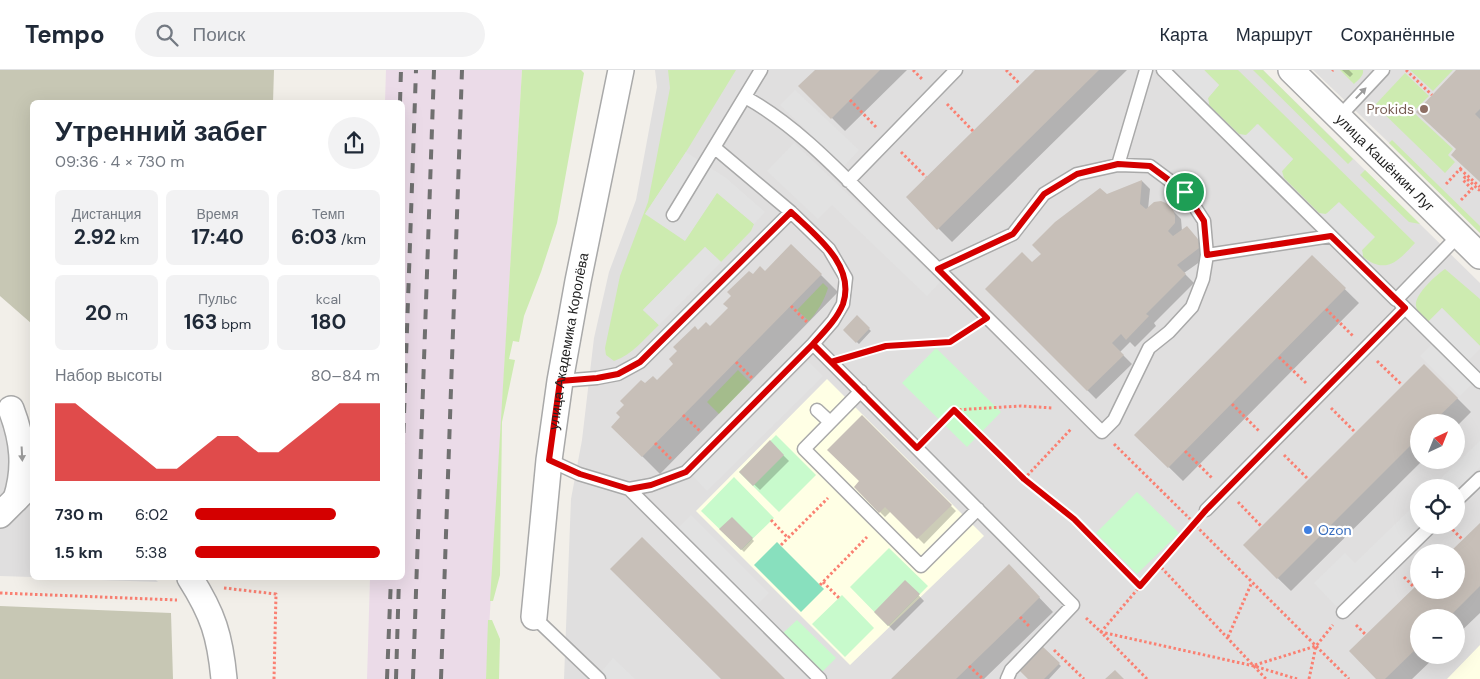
<!DOCTYPE html>
<html lang="ru">
<head>
<meta charset="utf-8">
<style>
	:root { --surface:#fff; --page:#f2f2f3; --text:#1f2937; --muted:#747a83; --line:#e0e1e3; --accent:#d40000 }
	body { margin:0; font-family:"DM Sans",sans-serif; background:var(--page); color:var(--text); height:100vh; display:flex; flex-direction:column; font-size:19px; white-space:nowrap }
	* { box-sizing:border-box; margin:0 }
	p { font-size:16px; color:var(--muted) }
	.icon { flex:none; width:28px; height:28px; fill:none; stroke:currentColor; stroke-width:2; stroke-linecap:round; stroke-linejoin:round }
	.map { position:relative; flex:1; overflow:hidden }
	.drawer { position:absolute; left:30px; top:30px; width:375px; height:480px; display:flex; flex-direction:column; background:var(--surface); border-radius:8px; box-shadow:0 5px 20px #0002 }
	.drawer>* { flex:none }
	.needle { width:32px; rotate:43deg }
	.fabs { position:absolute; left:1410px; top:344px; display:grid; gap:10px }
	.fabs a { display:grid; place-items:center; width:55px; height:55px; border-radius:50%; background:var(--surface); box-shadow:0 5px 20px #0002; font-size:25px }
	.pin { position:absolute; display:grid; place-items:center; width:42px; height:42px; color:#fff; margin:-21px; border:2px solid #fff; border-radius:50%; box-shadow:0 1px 5px #0007 }
	.round { display:grid; place-items:center; flex:none; width:52px; height:52px; border-radius:26px; background:var(--page) }
	.headline { display:flex; align-items:center; justify-content:space-between; height:85px; padding:0 25px }
	h1 { font-size:28px; font-weight:700; line-height:38px }
	.metrics { display:grid; grid-template-columns:repeat(3,1fr); gap:8px; height:85px; padding:5px 25px }
	.metrics div { display:grid; align-content:center; border-radius:8px; background:var(--page); text-align:center }
	.metrics b { font-size:21px; font-weight:700 }
	.metrics small { font-size:14px; font-weight:400 }
	.metrics p { font-size:14px }
	.chart { height:140px; padding:10px 25px }
	.chart p { display:flex; justify-content:space-between }
	.chart svg { width:100%; height:90px; margin-top:5px; fill:var(--accent); opacity:.7 }
	ul { padding:0 25px; list-style:none; font-size:16px }
	li { display:grid; grid-template-columns:80px 60px 1fr; align-items:center; height:38px }
	li i { height:12px; border-radius:6px; background:var(--accent) }
	header { display:flex; align-items:center; gap:30px; box-sizing:border-box; height:70px; padding:0 25px; background:var(--surface); border-bottom:1px solid var(--line) }
	header strong { font-size:24px }
	nav { display:flex; gap:28px; margin-inline-start:auto; font-size:18px }
	.search { width:350px; height:45px; background:var(--page); display:flex; align-items:center; gap:12px; box-sizing:border-box; padding:0 18px; border-radius:28px; color:var(--muted); font-size:19px }
	.map>svg:first-child { display:block }
	.residential { fill:#e0dfdf; fill-rule:evenodd }
	.industrial { fill:#ebdbe8 }
	.education { fill:#ffffe5 }
	.construction { fill:#c7c7b4 }
	.grass { fill:#cdebb0 }
	.park { fill:#c8facc }
	.pitch { fill:#88e0be }
	.parking { fill:#e2e2e2 }
	.shadow { fill:#0003 }
	.building { fill:#c7bfb8 }
	.lines { fill:none; stroke-linecap:round; stroke-linejoin:round }
	.service-casing { stroke:#a9a9a9; stroke-width:15 }
	.minor-casing { stroke:#a9a9a9; stroke-width:28 }
	.path { stroke:#fa8072; stroke-width:3; stroke-dasharray:2.5 2.5; stroke-linecap:butt }
	.service { stroke:#fff; stroke-width:12 }
	.minor { stroke:#fff; stroke-width:25 }
	.rail { stroke:#707070; stroke-width:4; stroke-dasharray:10 10; stroke-linecap:butt }
	.oneway { fill:#9c9c9c }
	.route-casing { stroke:#fff; stroke-width:10 }
	.route { stroke:#d40000; stroke-width:6 }
	.education-dot { fill:#8d6e63; stroke:#fff; stroke-width:2 }
	.shop-dot { fill:#3f7fe0; stroke:#fff; stroke-width:2 }
	.labels { text-anchor:middle; dominant-baseline:central; stroke-width:4.5; stroke-linejoin:round; paint-order:stroke }
	.education-label { font-size:14px; fill:#785e54; stroke:#fff; text-anchor:end }
	.street-label { font-size:14px; fill:#222; stroke:#fff }
	.shop-label { font-size:14px; fill:#366cbe; stroke:#fff; text-anchor:start }
</style>
</head>
<body>
<header>
<strong>Tempo</strong>
<div class="search"><svg class="icon" aria-label="search" viewBox="0 0 24 24"><circle cx="10" cy="10" r="6"/><path d="M15 15l6 6"/></svg>Поиск</div>
<nav><a>Карта</a><a>Маршрут</a><a>Сохранённые</a></nav>
</header>
<div class="map">
<svg width="1480" height="609" viewBox="0 0 1480 609">
	<rect width="100%" height="100%" fill="#f2efe9"/>
	<path class="residential" d="M655 0H1263L1480 213V609H564L571 429 582 370 594 268 609 202 636 130 657 17ZM1419 352H1456V390H1419ZM1419 418H1456V455H1419ZM1419 482H1456V520H1419ZM1419 548H1456V585H1419Z
		M1313 0H1480V163L1384 68Z
		M0 350 32 380V507L0 506Z
		M45 508H154L158 512Z"/>
	<path class="industrial" d="M386 0H522L486 609H367L370 508H402V32H385Z"/>
	<path class="education" d="M827 309 984 466 850 595 696 441Z
		M1480 575V609H1447Z"/>
	<path class="construction" d="M0 0H274L273 32H32V254L0 226Z
		M0 536 171 543 173 609H0Z"/>
	<path class="grass" d="M522 0H581L584 3 557 153 541 202 524 246 519 272 513 271 509 289 515 290 502 352 500 505 493 531H490Z
		M668 0H736L686 82 645 144 717 122 754 154 751 161 721 192 705 177 643 240 659 255C645 268 632 285 614 291L606 285 605 278 620 206 648 132 670 18Z
		M1204 0H1238L1415 173C1398 191 1387 205 1363 187L1362 180 1374 167 1328 143 1323 145 1319 143 1282 106V101L1293 89 1257 54 1246 66H1241L1209 35 1208 28 1219 15Z
		M1253 0H1263L1353 89 1348 94Z
		M1340 0H1363C1364 6 1358 10 1354 14Z
		M1410 0H1453L1433 21Z
		M1405 3 1429 26 1413 42 1453 79 1448 85 1455 92 1445 103 1375 35Z
		M1392 70 1480 156V163L1389 73Z
		M1365 100 1420 154 1409 152 1360 105Z
		M1445 199 1480 229V276L1442 238 1428 252C1423 248 1417 243 1416 236 1414 225 1436 205 1445 199Z
		M823 213 828 218C824 231 818 241 809 251L797 240Z
		M738 300 750 312 719 344 707 332Z
		M488 550H492L500 569 499 609H486Z"/>
	<path class="park" d="M936 278 1001 342 967 377 902 313Z
		M776 365 816 405 779 442 739 402Z
		M734 407 774 448 741 480 701 441Z
		M1137 422 1179 463 1137 504 1096 463Z
		M889 478 928 516 888 556 850 517Z
		M842 525 874 558 845 587 812 554Z
		M797 550 836 588 822 602 783 563Z"/>
	<path class="pitch" d="M777 472 824 519 801 542 754 495Z"/>
	<path class="parking" d="M1174 0H1204L1219 15 1208 28 1209 35Z
		M795 20 859 80 844 96 780 35Z
		M1258 54 1293 89 1282 101 1284 108 1239 64 1246 65Z
		M794 73 940 212 927 226 832 135 818 149 767 101Z
		M686 82 726 108 765 142 754 154 717 123 685 171 645 144Z
		M1339 132 1375 167 1362 180 1363 187 1319 143 1326 144Z
		M705 177 721 192 659 255 643 240Z
		M1442 238 1480 276V279L1467 292 1428 252Z
		M1434 272 1474 312 1460 326 1420 286Z
		M808 291 823 306 707 421 693 406Z
		M1480 371V397L1456 421V418L1432 417Z
		M1419 431V455H1421L1337 537 1314 513 1345 483 1355 493Z
		M691 445 769 523 756 536 678 458Z
		M613 588 635 609H609L601 602Z"/>
	<path class="shadow" d="M816 0H907L845 61 800 16Z
		M1037 0H1127L952 172 908 128Z
		M1342 0H1349L1353 4 1350 7Z
		M1457 0H1480V111L1457 80Z
		M1142 111 1150 119 1148 139 1167 135 1181 149 1182 161 1211 184 1184 203 1194 213 1154 253 1156 256 1135 277 1130 272 1120 282 1132 294 1096 329 987 219 1032 194 1107 126Z
		M791 175 838 222 660 404 613 357 645 315 657 312 675 294 698 261 710 258 729 238 753 206 765 202Z
		M1312 187 1359 233 1183 411 1136 365Z
		M857 247 871 261 859 274 844 260Z
		M1424 295 1471 342 1456 357V352H1419V390H1423L1291 521 1244 475Z
		M862 347 956 441 924 474 891 441 885 447 855 417 861 411Z
		M770 372 789 391 760 420 741 402Z
		M732 448 754 471 744 482 721 459Z
		M1480 455V543L1456 566V548H1419V585H1437L1412 609H1378L1350 581 1419 520H1456V482H1452Z
		M1009 496 1053 542 984 609H892Z
		M906 512 924 531 894 561 875 542Z
		M1041 577 1061 596 1049 609H1030L1020 599Z"/>
	<path class="building" d="M815 0H880L831 49 798 16Z
		M1035 0H1099L937 160 906 127Z
		M1456 0H1480V39L1475 44 1480 49V112L1451 85 1456 79 1416 42Z
		M1142 110 1140 134 1146 139 1154 132 1161 131 1168 134 1173 139 1175 146V153L1168 161 1173 166 1187 156 1203 175 1177 195 1186 204 1146 244 1149 246 1126 270 1121 264 1112 273 1124 285 1087 321 985 219 1022 182 1032 192 1041 184 1032 175 1055 152 1100 118 1107 124Z
		M791 174 822 204 642 387 611 357 620 347 616 343 624 335 620 331 641 310 645 313 653 306 657 310 673 294 669 289 677 281 673 277 695 256 698 260 706 252 710 256 728 238 723 234 731 226 727 222 749 201 753 204 760 196 765 201Z
		M1312 185 1346 218 1168 398 1134 365Z
		M857 245 870 258 856 273 843 260Z
		M1424 294 1458 328 1433 352H1419V367L1277 509 1243 475Z
		M862 345 952 435 917 469 885 437 879 443 854 417 859 411 827 380Z
		M770 370 784 385 753 416 739 402Z
		M732 447 753 468 741 480 719 459Z
		M1480 453V516L1448 548H1419V576L1385 609H1376L1349 581 1419 513V520H1456V482H1450Z
		M642 467 710 534 785 609H721L610 499Z
		M1009 494 1040 527 1020 547 956 609H891Z
		M905 510 920 524 888 556 874 542Z
		M1041 575 1060 593 1044 609H1028L1018 599Z
		M1115 600 1124 609H1105Z"/>
	<g class="lines">
		<defs>
			<path id="service" d="M1163 0 1396 230 1459 165
				M745 27C801 58 845 108 891 153 962 222 1032 292 1102 362L1114 350 1149 278 1169 262 1192 237 1203 209 1207 185 1204 151 1185 122 1150 96 1118 95 1077 104 1044 124 1013 164 938 199
				M1339 47 1383 0
				M1118 95 1146 0
				M848 111 956 0
				M673 145 761 0
				M1207 185 1331 166
				M1400 233 1480 312
				M813 274 1073 535 1011 600 1007 609
				M560 311 597 308 618 304 640 292 791 142
				M861 321 804 379 921 496 978 439
				M817 340 830 352
				M549 390 579 404 629 419 651 415 686 402 813 274 833 251 843 234 846 208 829 179 791 142 715 78
				M629 419 820 609
				M1456 431 1480 408
				M1206 440 1405 238
				M1343 542 1432 455
				M534 547 599 609"/>
			<g id="minor">
				<path id="s1" d="M1291 0 1480 186"/>
				<path d="M11 339C23 370 26 398 16 429"/>
				<path d="M0 445 28 417"/>
				<path d="M190 508C213 544 220 566 224 609"/>
				<path id="s2" d="M534 547 549 390 560 311 578 211 621 0"/>
			</g>
		</defs>
		<use href="#service" class="service-casing"/>
		<use href="#minor" class="minor-casing"/>
		<path class="path" d="M913 0 923 10
			M1006 0 1020 14
			M1406 0 1432 25
			M1332 1 1333 0
			M850 30 877 58
			M947 34 973 61
			M901 82 926 107
			M1460 99 1480 117
			M1446 114 1463 96
			M1461 130 1472 119 1463 110 1465 107 1479 120 1480 119
			M791 236 808 253
			M1326 239 1354 267
			M851 286 886 276 950 272 971 258
			M1279 287 1307 314
			M1377 291 1402 315
			M736 292 753 309
			M1232 334 1260 362
			M1331 338 1355 362
			M954 340 1021 336 1053 338
			M683 345 701 362
			M929 366 954 340 1024 409 1074 449 1139 516
			M655 373 671 389
			M1114 374 1190 449
			M1185 381 1213 409
			M1284 385 1308 409
			M1024 409 1072 358
			M1238 432 1261 456
			M771 450 788 468
			M1196 456 1349 609
			M1449 456 1463 470
			M781 475 828 428
			M1158 494 1266 609
			M1404 507 1414 517
			M823 512 839 528
			M820 515 867 467
			M224 518 276 524 274 609
			M0 523 177 530
			M1020 547 1030 557
			M1086 548 1101 562 1195 452
			M1356 555 1366 565
			M1228 567 1252 512
			M1054 580 1084 609
			M1255 595 1316 576
			M969 596 983 609
			M1147 609 1101 562 1254 596 1297 609
			M1309 609 1316 576 1333 555"/>
		<use href="#service" class="service"/>
		<use href="#minor" class="minor"/>
		<path class="rail" d="M400 32 401 0
			M402 403 416 0
			M387 609 391 508
			M396 609 399 508
			M413 609 434 0
			M441 609 462 0"/>
	</g>
	<defs><path id="oneway-solid" d="M-6-.8H1V-3.2L6.5 0L1 3.2V.8H-6Z" transform="scale(1.25)"/></defs>
	<g class="oneway">
		<use href="#oneway-solid" transform="translate(1361 23) rotate(-46)"/>
		<use href="#oneway-solid" transform="translate(22 384) rotate(87)"/>
	</g>
	<g class="lines">
		<defs>
			<path id="route" d="M1185 122 1150 96 1118 94 1077 104 1044 124 1013 164 938 199 987 248 950 272 886 276 831 292 813 274 686 402 651 415 629 419 580 404 549 390 560 311 597 308 618 304 640 292 791 142C815 165 856 195 843 234 837 249 824 262 813 274L917 378 954 340 1024 409 1074 449 1140 516 1206 440 1405 238 1331 166 1207 185 1204 151 1185 122"/>
		</defs>
		<use href="#route" class="route-casing"/>
		<use href="#route" class="route"/>
	</g>
	<circle class="education-dot" cx="1424" cy="39" r="5"/>
	<circle class="shop-dot" cx="1308" cy="460" r="5"/>
	<g class="labels">
		<g class="education-label">
			<text x="1414" y="39">Prokids</text>
		</g>
		<g class="street-label">
			<text stroke="none"><textPath href="#s1" startOffset="132">улица Кашёнкин Луг</textPath></text>
			<text stroke="none"><textPath href="#s2" startOffset="278">улица Академика Королёва</textPath></text>
		</g>
		<g class="shop-label">
			<text x="1318" y="460">Ozon</text>
		</g>
	</g>
</svg>
<div class="fabs">
<a><svg class="needle" viewBox="-14 -14 28 28"><path d="M0-13l5 13h-10z" fill="#e53935"/><path d="M0 13l5-13h-10z" fill="#747a83"/></svg></a>
<a><svg class="icon" aria-label="locate" viewBox="0 0 24 24"><circle cx="12" cy="12" r="6"/><path d="M12 2v4M12 18v4M2 12h4M18 12h4"/></svg></a>
<a>+</a>
<a>−</a>
</div>
<div class="pin" style="left:1185px;top:122px;background:#1e9e55"><svg class="icon" aria-label="arrive" viewBox="0 0 24 24"><path d="M6 21V4h12l-3 4 3 4H6"/></svg></div>
<section class="drawer">
<div class="headline"><div><h1>Утренний забег</h1><p>09:36 · 4 × 730 m</p></div><a class="round"><svg class="icon" aria-label="share" viewBox="0 0 24 24"><path d="M12 15V3M7 8l5-5 5 5M5 13v7h14v-7"/></svg></a></div>
<div class="metrics">
<div><p>Дистанция</p><b>2.92<small> km</small></b></div>
<div><p>Время</p><b>17:40</b></div>
<div><p>Темп</p><b>6:03<small> /km</small></b></div>
</div>
<div class="metrics">
<div><b>20<small> m</small></b></div>
<div><p>Пульс</p><b>163<small> bpm</small></b></div>
<div><p>kcal</p><b>180</b></div>
</div>
<div class="chart"><p><span>Набор высоты</span>80–84 m</p>
<svg viewBox="0 0 160 44" preserveAspectRatio="none"><path d="M0 44V6L10 6L20 14L30 22L40 30L50 38L60 38L70 30L80 22L90 22L100 30L110 30L120 22L130 14L140 6L150 6L160 6V44z"/></svg>
</div>
<ul>
<li><b>730 m</b>6:02<i style="width:76%"></i></li>
<li><b>1.5 km</b>5:38<i style="width:100%"></i></li>
</ul>
</section>
</div>
</body>
</html>
